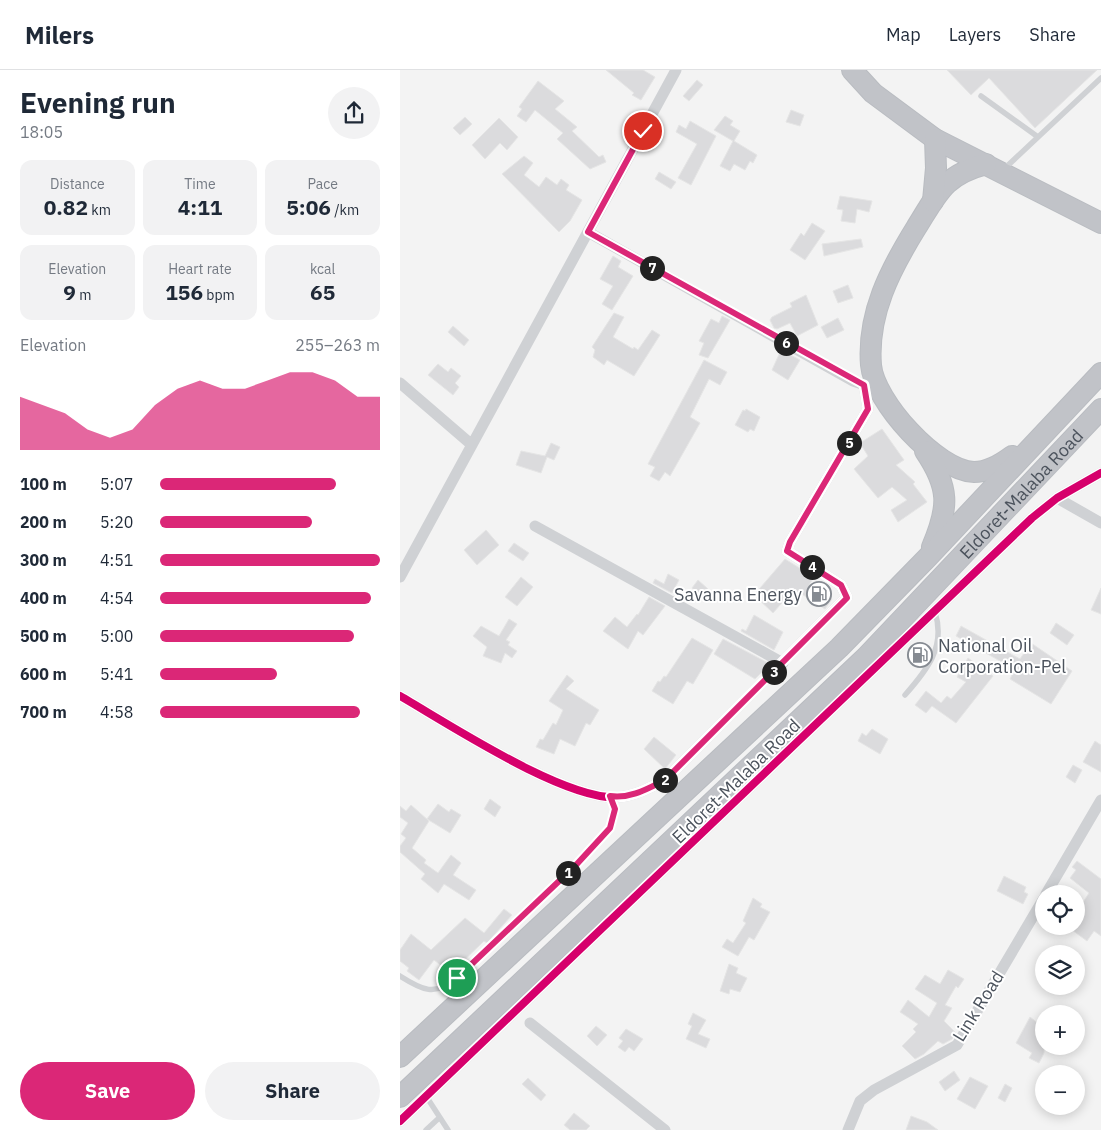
<!DOCTYPE html>
<html lang="en">
<head>
<meta charset="utf-8">
<style>
	:root { --surface:#fff; --page:#f2f2f3; --text:#1f2937; --muted:#747a83; --line:#e0e1e3; --accent:#db2777 }
	body { margin:0; font-family:"IBM Plex Sans",sans-serif; background:var(--page); color:var(--text); height:100vh; display:flex; flex-direction:column; font-size:19px; white-space:nowrap }
	* { box-sizing:border-box; margin:0 }
	p { font-size:16px; color:var(--muted) }
	.icon { flex:none; width:28px; height:28px; fill:none; stroke:currentColor; stroke-width:2; stroke-linecap:round; stroke-linejoin:round }
	.map { position:relative; flex:1; overflow:hidden }
	.panel { display:flex; flex-direction:column; background:var(--surface); width:400px }
	.panel>* { flex:none }
	.fabs { position:absolute; left:635px; top:815px; display:grid; gap:10px }
	.fabs a { display:grid; place-items:center; width:50px; height:50px; border-radius:50%; background:var(--surface); box-shadow:0 2px 12px #0003; font-size:25px }
	.pin { position:absolute; display:grid; place-items:center; width:42px; height:42px; color:#fff; margin:-21px; border:2px solid #fff; border-radius:50%; box-shadow:0 1px 5px #0007 }
	.km { position:absolute; width:25px; height:25px; margin:-12px; border-radius:50%; background:#222; color:#fff; font-size:14px; line-height:25px; text-align:center }
	.round { display:grid; place-items:center; flex:none; width:52px; height:52px; border-radius:26px; background:var(--page) }
	.overview { display:flex; align-items:center; justify-content:space-between; height:85px; padding:0 20px }
	h1 { font-size:28px; font-weight:800; line-height:38px }
	.stats { display:grid; grid-template-columns:repeat(3,1fr); gap:8px; height:85px; padding:5px 20px }
	.stats div { display:grid; align-content:center; border-radius:12px; background:var(--page); text-align:center }
	.stats b { font-size:21px; font-weight:800 }
	.stats small { font-size:14px; font-weight:400 }
	.stats p { font-size:14px }
	.chart { height:140px; padding:10px 20px }
	.chart p { display:flex; justify-content:space-between }
	.chart svg { width:100%; height:90px; margin-top:5px; fill:var(--accent); opacity:.7 }
	.button { display:flex; gap:10px; margin-top:auto; padding:10px 20px }
	.button a { flex:1; height:58px; border-radius:30px; background:var(--accent); color:#fff; font-size:20px; font-weight:800; line-height:58px; text-align:center }
	.button a+a { background:var(--page); color:var(--text) }
	ul { padding:0 20px; list-style:none; font-size:16px }
	li { display:grid; grid-template-columns:80px 60px 1fr; align-items:center; height:38px }
	li i { height:12px; border-radius:6px; background:var(--accent) }
	header { display:flex; align-items:center; gap:30px; box-sizing:border-box; height:70px; padding:0 25px; background:var(--surface); border-bottom:1px solid var(--line) }
	header strong { font-size:24px }
	nav { display:flex; gap:28px; margin-inline-start:auto; font-size:18px }
	main { display:flex; flex:1; min-height:0 }
	.map>svg:first-child { display:block }
	.building { fill:#dbdbdd; stroke:#e5e5e5 }
	.lines { fill:none; stroke-linecap:round; stroke-linejoin:round }
	.highway-casing { stroke:#b9bcc1; stroke-width:22 }
	.lane { stroke:#cfd1d4; stroke-width:5.5 }
	.street { stroke:#cfd1d4; stroke-width:11 }
	.highway { stroke:#c1c3c8; stroke-width:20 }
	.cycleway-casing { stroke:#fff; stroke-width:11 }
	.cycleway { stroke:#d6006c; stroke-width:8 }
	.route-casing { stroke:#fff; stroke-width:10 }
	.route { stroke:#db2777; stroke-width:6 }
	.labels { text-anchor:middle; dominant-baseline:central; stroke-width:4; stroke-linejoin:round; paint-order:stroke }
	.street-label { font-size:18px; fill:#4c535d; stroke:#fff }
	.poi-label { font-size:18px; fill:#4c535d; stroke:#fff; text-anchor:end }
</style>
</head>
<body>
<header>
<strong>Milers</strong>
<nav><a>Map</a><a>Layers</a><a>Share</a></nav>
</header>
<main>
<section class="panel">
<div class="overview"><div><h1>Evening run</h1><p>18:05</p></div><a class="round"><svg class="icon" aria-label="share" viewBox="0 0 24 24"><path d="M12 15V3M7 8l5-5 5 5M5 13v7h14v-7"/></svg></a></div>
<div class="stats">
<div><p>Distance</p><b>0.82<small> km</small></b></div>
<div><p>Time</p><b>4:11</b></div>
<div><p>Pace</p><b>5:06<small> /km</small></b></div>
</div>
<div class="stats">
<div><p>Elevation</p><b>9<small> m</small></b></div>
<div><p>Heart rate</p><b>156<small> bpm</small></b></div>
<div><p>kcal</p><b>65</b></div>
</div>
<div class="chart"><p><span>Elevation</span>255–263 m</p>
<svg viewBox="0 0 160 44" preserveAspectRatio="none"><path d="M0 44V18L10 22L20 26L30 34L40 38L50 34L60 22L70 14L80 10L90 14L100 14L110 10L120 6L130 6L140 10L150 18L160 18V44z"/></svg>
</div>
<ul>
<li><b>100 m</b>5:07<i style="width:80%"></i></li>
<li><b>200 m</b>5:20<i style="width:69%"></i></li>
<li><b>300 m</b>4:51<i style="width:100%"></i></li>
<li><b>400 m</b>4:54<i style="width:96%"></i></li>
<li><b>500 m</b>5:00<i style="width:88%"></i></li>
<li><b>600 m</b>5:41<i style="width:53%"></i></li>
<li><b>700 m</b>4:58<i style="width:91%"></i></li>
</ul>
<div class="button"><a>Save</a><a>Share</a></div>
</section>
<div class="map">
<svg width="701" height="1060" viewBox="0 0 701 1060">
	<rect width="100%" height="100%" fill="#f3f3f3"/>
	<path class="building" d="M206 0H243L255 7 241 30 232 25 234 23Z
		M547 0H697L635 58 589 8 571 25Z
		M297 10 303 15 289 31 283 26Z
		M138 11 164 31 155 39 177 57 172 61 199 87 203 85 206 92 190 99 157 69 163 63 135 40 126 52 117 46 122 39 119 37Z
		M391 40 404 45 400 56 386 52Z
		M325 46 333 51 330 55 340 61 334 71 357 85 353 93 350 91 345 100 334 94 330 101 320 96 333 71 314 60Z
		M65 47 72 54 60 65 53 58Z
		M99 48 118 67 107 80 100 73 85 89 72 75Z
		M290 51 316 66 291 115 278 108 297 74 276 62 279 55 286 59Z
		M124 86 133 93 124 105 139 117 146 107 157 115 161 109 169 115 166 120 182 130 170 151 159 162 102 104Z
		M259 102 276 112 271 119 255 109Z
		M440 126 472 131 469 142 457 139 455 153 441 151 443 140 437 139Z
		M412 153 425 161 405 190 390 180 401 163 404 166Z
		M461 169 463 177 424 186 422 174Z
		M213 186 221 191 218 197 233 206 212 240 202 234 213 216 200 209Z
		M448 215 453 228 438 233 433 221Z
		M406 225 418 255 397 266 390 253 377 259 374 258 370 250 372 247 392 237 390 233Z
		M214 243 224 247 213 267 233 279 234 277 238 280 252 260 260 265 234 306 207 290 204 295 193 287 195 280 192 277Z
		M322 246 330 250 308 288 299 285 304 273 299 271 311 249 319 253Z
		M438 248 444 260 427 268 421 257Z
		M53 256 69 270 64 276 48 262Z
		M381 280 400 290 388 310 372 300Z
		M304 290 327 302 320 315 309 309 290 347 300 353 270 406 265 402 259 411 250 406 255 397 248 394Z
		M38 294 48 302 51 298 61 306 55 313 59 317 53 325 28 305Z
		M346 339 360 347 354 361 350 359 348 362 335 355 343 340 345 341Z
		M482 359 504 390 496 395 515 412 513 414 527 432 498 452 491 440 507 430 492 417 478 428 454 399 468 386 460 373Z
		M151 373 160 377 154 390 147 387 141 403 116 395 121 381 145 386Z
		M86 460 99 475 77 495 64 480Z
		M114 473 129 483 123 491 108 481Z
		M385 489 414 507 409 515 432 529 425 539 394 519 373 543 354 525Z
		M268 504 279 510 272 523 253 513 255 509 264 514Z
		M121 507 133 517 117 536 105 527Z
		M298 510 308 519 302 526 292 518Z
		M701 518V544L691 540Z
		M249 527 265 536 243 565 238 561 228 579 203 561 215 547 227 557 237 544 238 545Z
		M354 545 383 562 374 580 341 561 342 559 346 561Z
		M109 549 117 554 106 570 110 572 108 575 117 581 112 588 105 583 101 593 83 586 87 577 73 566 81 556 99 566Z
		M656 553 674 565 667 575 650 563Z
		M561 556 620 589 631 573 672 601 651 634 610 609 612 605 604 601 607 595 556 566Z
		M292 568 313 580 293 614 287 611 273 634 252 621 258 611 260 612 264 606 266 607Z
		M323 569 370 594 355 609 314 584Z
		M568 588 593 606 556 653 532 636 526 643 515 635 526 621 541 633 547 626 551 629 566 612 557 607Z
		M167 605 174 611 166 619 199 640 190 655 186 653 175 676 160 669 154 684 136 677 140 669 143 670 153 653 156 655 163 640 149 631Z
		M472 659 488 669 480 684 458 671 462 663 466 666Z
		M254 667 276 685 265 699 244 679Z
		M695 671 701 675V702L683 692Z
		M673 695 682 700 675 713 666 707Z
		M90 729 101 737 95 747 84 739Z
		M38 734 49 742 51 739 61 745 50 763 27 749Z
		M11 735 29 751 12 778 26 790 24 793 38 803 51 785 61 793 53 805 76 820 69 830 44 814 38 823 21 809 25 804 0 782V776L6 768 1 764 8 753 0 747V736L6 741Z
		M677 791 701 809V866L694 861 687 871 672 860 676 856 685 841 680 837 689 823 670 808 676 800 672 797Z
		M604 806 626 817 624 822 628 824 623 834 597 821Z
		M353 828 362 834 360 837 370 842 354 870 349 867 338 886 322 877 327 869 333 873 346 853 343 851Z
		M104 839 112 845 87 873 84 871 51 903 34 890 19 910 7 901 9 898 0 891V880L11 864 31 880 65 848 84 863Z
		M329 894 338 898 336 903 347 908 340 922 330 919 329 924 320 921Z
		M548 900 564 909 558 918 556 916 545 935 552 938 544 951 556 963 552 969 543 974 538 971 524 984 515 989 502 976 516 962 513 959 518 954 500 942 508 930 529 947 537 933 515 919 525 905 540 914Z
		M293 943 306 950 298 964 310 969 306 978 286 969 292 956 288 954Z
		M630 947 644 958V983L639 993 629 988 632 983 616 973Z
		M196 956 207 965 197 976 187 966Z
		M226 959 243 969 234 981 229 977 225 982 218 977 223 971 219 968Z
		M554 1001 560 1010 545 1021 539 1012Z
		M570 1007 588 1016 575 1039 557 1029Z
		M128 1008 146 1025 141 1031 122 1014Z
		M605 1014 612 1018 605 1032 598 1028Z
		M174 1043 190 1056 186 1060H170L164 1055Z
		M511 1046 527 1052 538 1060H506Z"/>
	<g class="lines">
		<defs>
			<g id="highway">
				<path d="M452 0 473 23 535 69 701 153"/>
				<path d="M586 94C544 105 538 123 516 158 490 200 467 244 471 295 474 331 537 401 574 402 588 402 600 395 612 386"/>
				<path d="M533 131 536 98 535 69"/>
				<path d="M525 381C550 418 549 437 532 477"/>
				<path d="M0 987 439 578 527 488 701 303"/>
				<path id="s1" d="M0 1027 466 587 701 339"/>
			</g>
		</defs>
		<use href="#highway" class="highway-casing"/>
		<path class="lane" d="M581 26 638 67
			M604 99 701 8
			M505 625C527 600 546 577 535 542
			M0 906C22 920 35 927 57 908L176 795 210 758 215 739 210 726
			M26 1026 48 1060
			M26 1060 39 1048"/>
		<path class="street" d="M188 162 453 311 471 317
			M0 313 72 375
			M657 428 701 453
			M135 456 383 593
			M0 507 276 0
			M0 626C47 653 167 732 219 727 236 726 250 717 265 710L447 527 441 515 387 481 390 472 468 339 464 315
			M646 824 701 730
			M130 953 265 1060
			M0 1051 632 448 657 428 701 403
			M448 1060 460 1031 474 1020 557 975 644 828"/>
		<use href="#highway" class="highway"/>
		<defs>
			<path id="cycleway" d="M0 626C47 653 167 732 219 727 236 726 250 717 265 710L447 527 441 515 387 481 390 472 468 339 464 315
				M0 1051 632 448 657 428 701 403"/>
		</defs>
		<use href="#cycleway" class="cycleway-casing"/>
		<use href="#cycleway" class="cycleway"/>
	</g>
	<g class="lines">
		<defs>
			<path id="route" d="M57 908 176 795 210 758 215 739 210 726C230 729 247 719 265 710L447 528 441 515 387 481 390 472 468 339 464 315 188 162 243 61"/>
		</defs>
		<use href="#route" class="route-casing"/>
		<use href="#route" class="route"/>
	</g>
	<defs>
		<symbol id="fuel-ring" viewBox="-11 -11 22 22"><circle r="9.5" fill="#fff" stroke="#868b92" stroke-width="1.5"/><path d="M-5.5-6h7V0h2V4h1.3V-2.5L3-4.5l.8-.8L6-3V5H2.5V1h-1V6h-7ZM-4.2-4.7v3.2H.2V-4.7Z" fill="#868b92"/></symbol>
	</defs>
	<g fill-rule="evenodd">
		<use href="#fuel-ring" x="405" y="510" width="28" height="28"/>
		<use href="#fuel-ring" x="506" y="571" width="28" height="28"/>
	</g>
	<g class="labels">
		<g class="street-label">
			<text stroke="none"><textPath href="#s1" startOffset="866">Eldoret-Malaba Road</textPath></text>
			<text transform="translate(336 711) rotate(-44)">Eldoret-Malaba Road</text>
			<text transform="translate(578 936) rotate(-58)">Link Road</text>
		</g>
		<g class="poi-label">
			<text x="402" y="524">Savanna Energy</text>
			<text x="538" y="575" text-anchor="start">National Oil<tspan x="538" dy="21">Corporation-Pel</tspan></text>
		</g>
	</g>
</svg>
<div class="fabs">
<a><svg class="icon" aria-label="locate" viewBox="0 0 24 24"><circle cx="12" cy="12" r="6"/><path d="M12 2v4M12 18v4M2 12h4M18 12h4"/></svg></a>
<a><svg class="icon" aria-label="layers" viewBox="0 0 24 24"><path d="M12 4l9 5-9 5-9-5zM3 14l9 5 9-5"/></svg></a>
<a>+</a>
<a>−</a>
</div>
<div class="pin" style="left:57px;top:908px;background:#1e9e55"><svg class="icon" aria-label="arrive" viewBox="0 0 24 24"><path d="M6 21V4h12l-3 4 3 4H6"/></svg></div>
<div class="pin" style="left:243px;top:61px;background:#d93025"><svg class="icon" aria-label="check" viewBox="0 0 24 24"><path d="M5 12l5 5 9-10"/></svg></div>
<b class="km" style="left:168px;top:803px">1</b>
<b class="km" style="left:265px;top:710px">2</b>
<b class="km" style="left:374px;top:602px">3</b>
<b class="km" style="left:412px;top:497px">4</b>
<b class="km" style="left:449px;top:373px">5</b>
<b class="km" style="left:386px;top:273px">6</b>
<b class="km" style="left:252px;top:198px">7</b>
</div>
</main>
</body>
</html>
